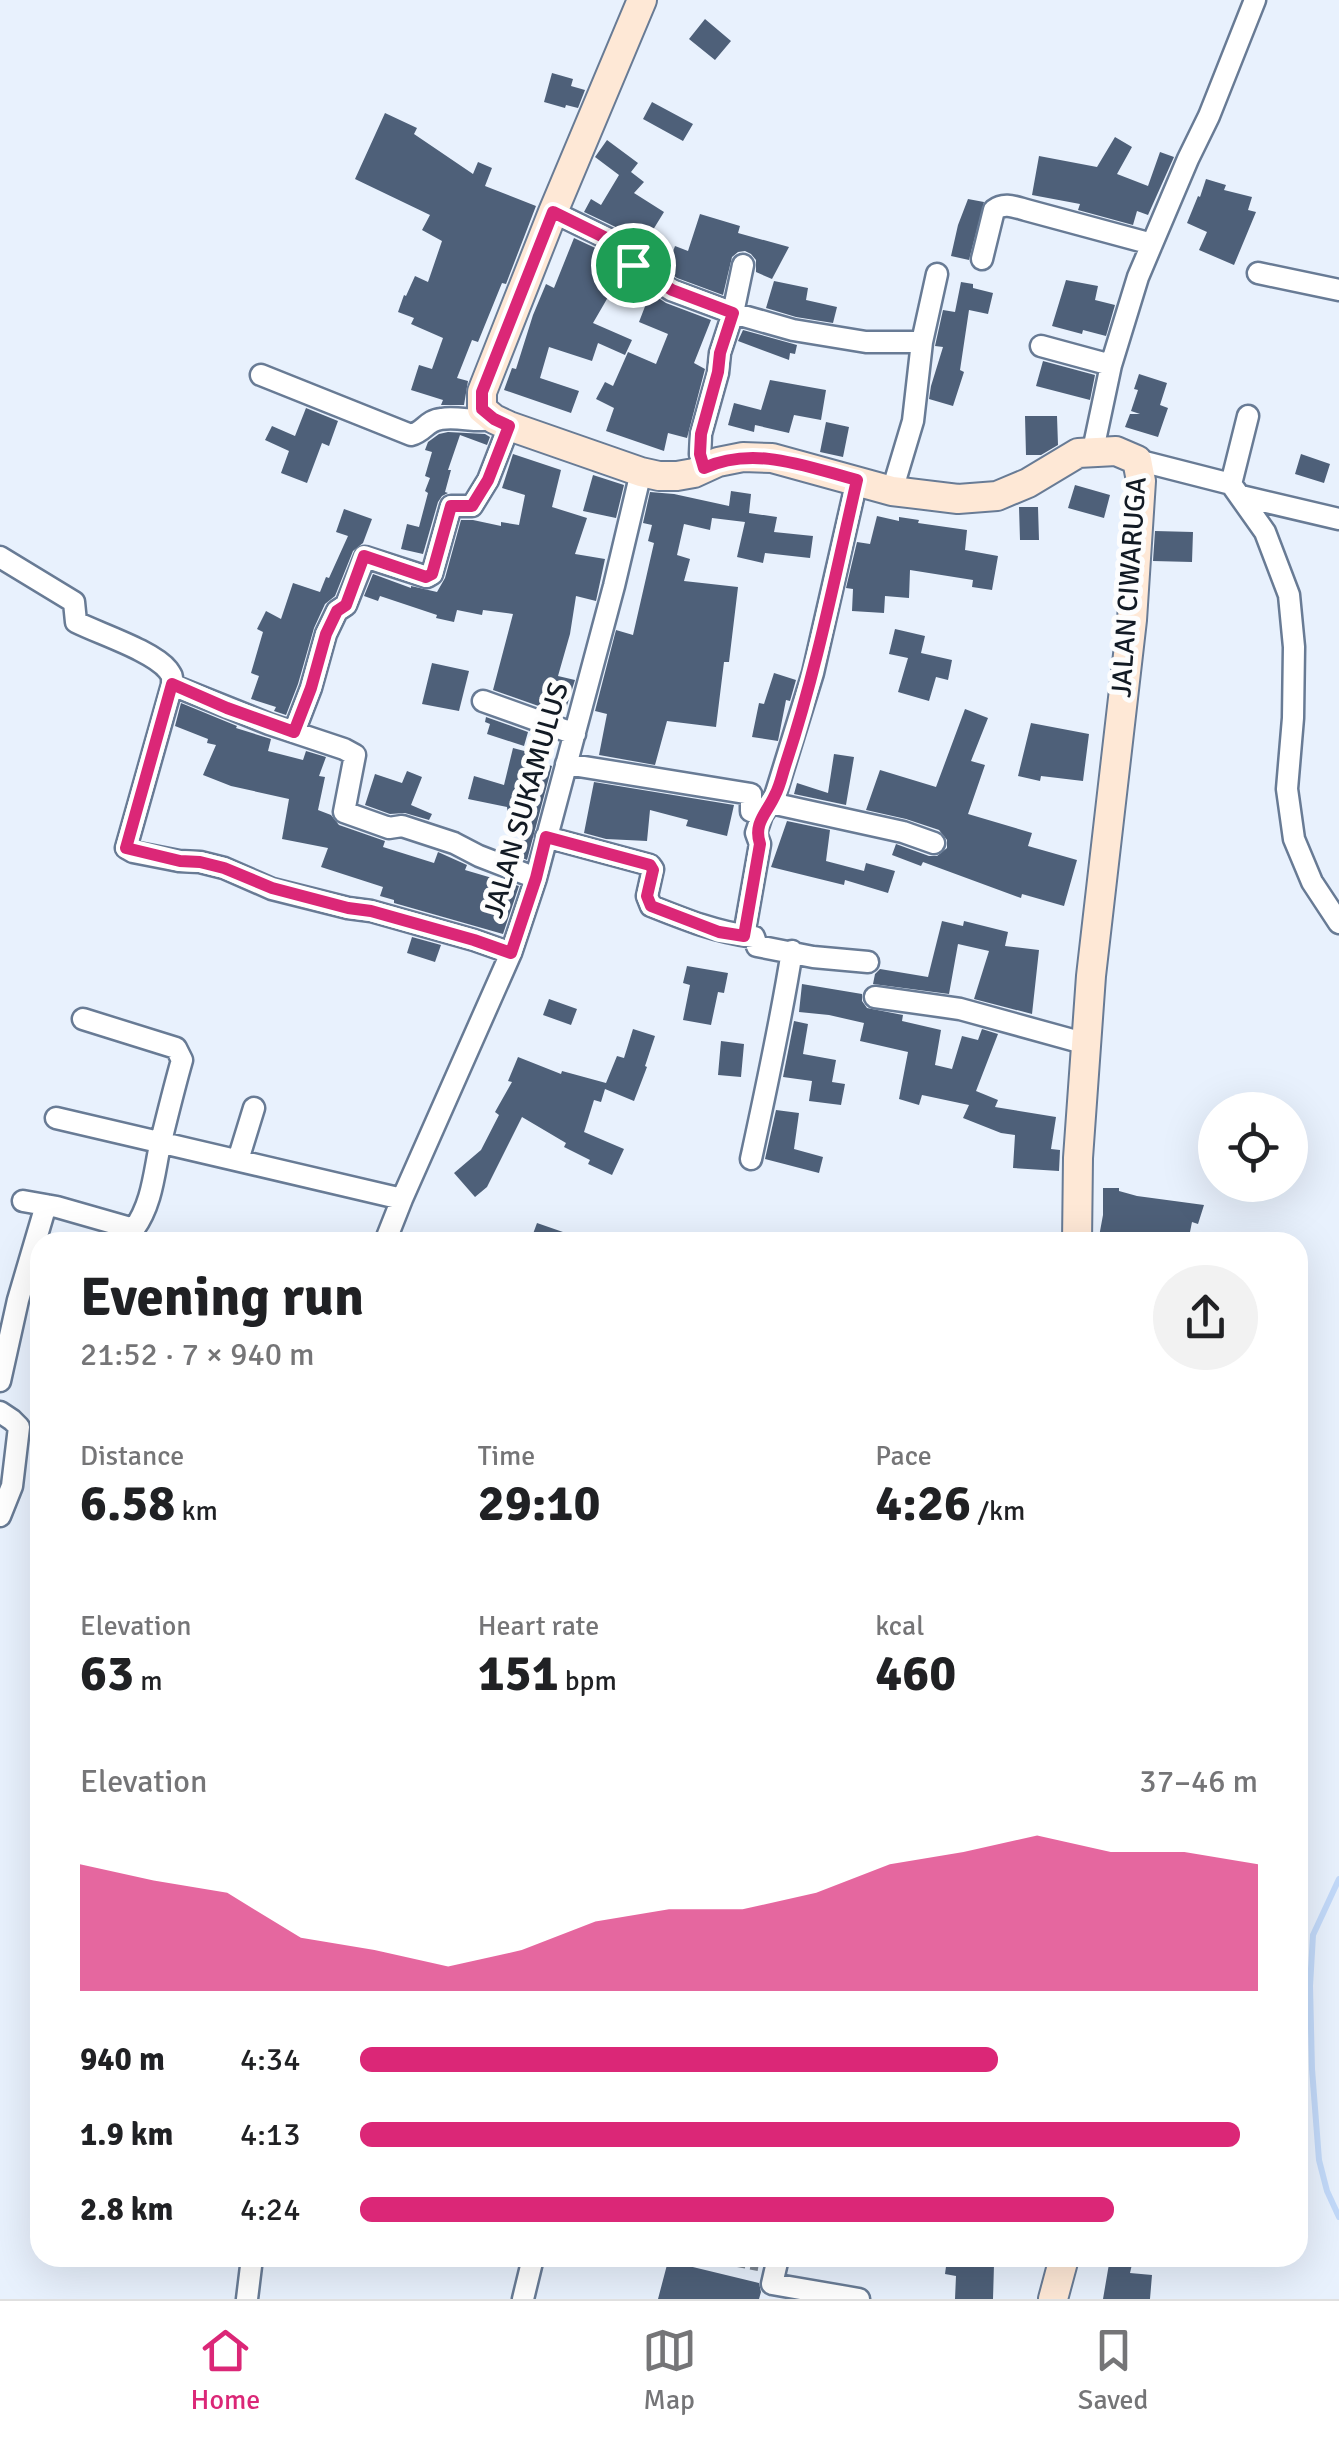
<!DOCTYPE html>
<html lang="en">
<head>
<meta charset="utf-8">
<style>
	:root { --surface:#fff; --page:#f2f2f2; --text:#202124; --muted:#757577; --line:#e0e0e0; --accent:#db2777 }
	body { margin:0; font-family:Signika,sans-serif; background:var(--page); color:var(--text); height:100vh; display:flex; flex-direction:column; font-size:38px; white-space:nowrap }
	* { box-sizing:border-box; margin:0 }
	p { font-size:32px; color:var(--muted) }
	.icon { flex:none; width:55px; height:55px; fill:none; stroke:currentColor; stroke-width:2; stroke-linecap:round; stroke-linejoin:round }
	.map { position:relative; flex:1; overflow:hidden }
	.sheet { position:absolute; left:30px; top:1232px; width:1278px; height:1035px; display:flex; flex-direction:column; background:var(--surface); border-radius:30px; box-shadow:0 10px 40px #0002 }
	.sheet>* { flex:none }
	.controls { position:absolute; left:1198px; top:1092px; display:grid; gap:20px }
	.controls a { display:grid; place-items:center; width:110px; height:110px; border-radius:50%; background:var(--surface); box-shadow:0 10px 40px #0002; font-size:50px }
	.pin { position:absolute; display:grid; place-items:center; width:85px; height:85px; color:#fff; margin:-42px; border:5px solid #fff; border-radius:50%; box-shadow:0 2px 10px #0007 }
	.round { display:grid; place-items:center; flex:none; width:105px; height:105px; border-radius:52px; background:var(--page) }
	.summary { display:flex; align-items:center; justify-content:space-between; height:170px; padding:0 50px }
	h1 { font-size:55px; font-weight:700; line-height:75px }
	.metrics { display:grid; grid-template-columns:repeat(3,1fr); gap:15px; height:170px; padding:10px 50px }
	.metrics div { display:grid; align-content:center }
	.metrics b { font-size:50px; font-weight:700 }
	.metrics small { font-size:28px; font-weight:400 }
	.metrics p { font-size:28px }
	.chart { height:280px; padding:20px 50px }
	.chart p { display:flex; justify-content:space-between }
	.chart svg { width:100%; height:180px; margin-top:10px; fill:var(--accent); opacity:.7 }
	ul { padding:0 50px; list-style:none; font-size:32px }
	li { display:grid; grid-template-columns:160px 120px 1fr; align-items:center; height:75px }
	li i { height:25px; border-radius:12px; background:var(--accent) }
	.tab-bar { display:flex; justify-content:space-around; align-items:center; height:140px; border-top:2px solid var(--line); background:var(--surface); font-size:28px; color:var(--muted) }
	.tab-bar a { display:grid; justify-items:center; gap:5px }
	.tab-bar .active { color:var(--accent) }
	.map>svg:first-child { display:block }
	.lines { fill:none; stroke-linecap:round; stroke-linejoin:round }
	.stream { stroke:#c2d9f9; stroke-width:6 }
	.building { fill:#4e6079 }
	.street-casing { stroke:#687b95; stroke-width:25 }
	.secondary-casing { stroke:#687b95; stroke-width:32 }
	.path { stroke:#7c8590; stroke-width:4; stroke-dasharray:8 5; stroke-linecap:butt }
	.street { stroke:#fff; stroke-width:20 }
	.secondary { stroke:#fee8d6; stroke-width:28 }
	.route-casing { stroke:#fff; stroke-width:20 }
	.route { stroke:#db2777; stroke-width:12 }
	.labels { text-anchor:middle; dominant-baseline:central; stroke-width:10; stroke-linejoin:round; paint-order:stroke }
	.street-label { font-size:28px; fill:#121a24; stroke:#fdfdfd }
</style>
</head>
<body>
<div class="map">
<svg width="1339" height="2299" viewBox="0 0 1339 2299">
	<rect width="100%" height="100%" fill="#e8f1fd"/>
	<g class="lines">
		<path class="stream" d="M1339 1879 1313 1935 1310 1986 1312 2069 1319 2160 1327 2191 1339 2217"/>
	</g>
	<path class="building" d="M705 19 731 41 715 60 689 39Z
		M552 73 573 79 571 86 585 90 578 108 566 105 565 108 544 102Z
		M652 102 693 124 683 141 643 119Z
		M385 113 417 128 414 134 473 174 478 162 492 168 485 186 536 206 506 284 502 283 478 342 472 340 457 378 468 381 464 405H441L443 400 411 390 419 365 432 369 443 338 411 324 414 318 398 312 404 295 406 296 415 276 428 282 442 241 422 230 430 215 355 179Z
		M1115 137 1132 147 1117 174 1148 186 1160 152 1174 157 1148 215 1137 211 1133 225 1078 210 1080 204 1032 195 1039 156 1097 167Z
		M607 140 638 163 631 172 644 182 634 193 664 212 640 251 622 230 584 212 591 199 601 205 619 175 595 157Z
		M1206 179 1226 185 1224 190 1252 197 1248 210 1256 212 1234 265 1199 250 1207 232 1187 223 1198 196 1200 197Z
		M968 199 984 202 969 260 951 256 958 225Z
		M700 214 740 226 738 233 789 247 772 279 756 272V260L751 254 745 251 738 252 732 257 723 295 677 278 666 270 675 246 688 251Z
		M574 238 606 253 622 273 593 323 632 340 625 355 598 343 592 361 549 347 540 378 579 391 571 413 504 390 512 368 516 369 533 315 546 284 554 288Z
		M1066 280 1098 286 1095 300 1115 305 1106 336 1083 330 1082 334 1052 326Z
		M774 281 808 288 806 300 837 307 833 323 796 317 766 308Z
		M961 282 973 284V288L993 293 988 314 969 310 960 370 964 372 953 406 929 399 931 386 943 347 935 346 943 310 955 312Z
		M649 296 656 299 657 297 666 303 711 320 694 363 705 369 687 438 668 433 664 451 606 431 614 408 596 399 605 382 613 386 628 352 656 364 668 334 639 322Z
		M743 330 797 345 795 354 790 353 789 360 738 341Z
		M1043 361 1095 375 1090 400 1036 386Z
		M1139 374 1167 383 1160 405 1168 408 1158 437 1125 427 1130 414H1140L1131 411 1138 390 1134 389Z
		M770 380 826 390 821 420 794 415 789 433 755 425 754 432 728 425 734 403 761 410Z
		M306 408 338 421 329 446 322 443 307 483 281 473 289 451 265 440 272 426 295 436Z
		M1025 416H1057L1058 445 1041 455H1026Z
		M826 422 849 427 843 457 820 452Z
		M448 432 485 434 490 437 487 445 460 435 448 470H451L445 492 448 493 442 496 438 502 423 554 401 549 407 524 419 527 428 493 425 491 430 478 425 476 432 452 425 450 428 442 439 434Z
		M513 454 561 470 552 507 587 518 575 554 605 559 596 601 576 596 570 634 558 676 575 680 564 715 493 690 513 614 483 610 482 615 457 610 454 622 436 618 437 615 380 596 378 601 364 596 373 574 411 588V586L437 592 445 578 461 520H473L501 526V522L519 525 525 495 502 488Z
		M1301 454 1330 464 1324 483 1295 474Z
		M593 475 624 485 616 518 583 511Z
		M1075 485 1110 495 1104 518 1068 508Z
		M731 491 751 494 749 513 777 517 774 532 813 536 810 558 765 553 763 563 737 557 745 522 712 518 710 530 684 524 677 555 690 559 684 581 738 587 729 662H724L716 727 667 721 655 765 599 755 607 714 595 711 616 630 633 635 654 543 648 541 652 525 643 523 650 492 674 494 729 506Z
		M1019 507H1038L1039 540H1020Z
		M344 509 372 519 363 543 353 551 335 596 325 604 314 628 298 684 286 715 274 711 276 707 251 699 259 676 251 673 263 632 257 629 266 611 281 619 293 583 320 592 326 577 329 578 348 536 336 532Z
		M877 516 899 521V517L919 520 918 523 967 530 965 550 998 556 992 590 972 587 973 580 910 570 909 598 885 596 884 613 852 611 853 589 846 588 857 542 870 544Z
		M1155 531 1193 532 1192 562 1153 561Z
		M895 629 925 636 921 653 952 660 948 680 936 677 929 701 898 692 908 658 889 654Z
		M432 663 469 671 459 711 422 704Z
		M774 673 796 680 790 701 786 700 778 741 752 737 759 703 764 704Z
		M181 703 237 726 236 728 271 739 268 751 303 760 306 751 326 757 319 776 325 777 318 810 331 815 339 825 385 841 383 847 434 863 438 852 467 865 465 870 519 886 503 934 394 903V900L380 896 383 887 321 867 328 848 282 839 289 799 231 786 203 775 216 745 207 743 208 739 175 726Z
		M965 709 988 718 971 761 985 765 968 814 1032 833 1028 846 1077 860 1064 906 1022 894 1021 898 923 862 921 866 892 855 896 844 929 856H937L947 848V840L939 830 906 819 866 810 880 770 936 787Z
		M486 717 528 732 524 746 487 734 490 724 485 722Z
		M1031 723 1089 734 1083 781 1041 776 1040 781 1018 776Z
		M513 748 532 753 531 760 552 766 527 860 518 856 524 831 510 833 507 807 468 799 474 776 504 785Z
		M834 754 854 757 846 805 794 794 797 783 828 793Z
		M407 771 422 777 411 805 432 814 429 820 405 813 390 814 365 805 375 774 402 783Z
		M594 782 734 805 727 836 686 826 688 820 650 810 647 841 606 839 584 833Z
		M787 821 830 830 826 861 864 871 866 863 895 871 888 893 845 880 844 885 771 867Z
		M942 921 963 926 964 921 1008 932 1005 946 1039 950 1032 1014 974 999 989 951 958 944 949 994 873 984 875 974 880 969 928 977Z
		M412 937 441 945 435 962 407 953Z
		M687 966 728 973 724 993 718 992 711 1025 683 1020 690 985 683 983Z
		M802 984 862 994V1001L867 1008 903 1015 902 1021 941 1030 935 1065 952 1069 962 1036 978 1040 982 1029 998 1034 976 1091 998 1100 995 1107 1056 1117 1051 1149 1060 1150 1059 1171 1013 1168 1015 1135 1001 1133 963 1118 969 1105 922 1095 919 1105 899 1099 908 1052 860 1041 864 1023 829 1015 799 1012Z
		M549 999 577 1009 571 1025 543 1015Z
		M794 1021 808 1024 803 1054 836 1060 832 1082 845 1084 841 1105 809 1101 812 1081 783 1077Z
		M633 1029 655 1036 645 1066 647 1067 634 1101 605 1089 601 1102 594 1100 584 1132 624 1149 612 1175 588 1164 590 1160 564 1147 566 1143 522 1117 487 1187 475 1197 454 1173 481 1150 499 1115 495 1112 512 1082 508 1081 518 1057 561 1074 562 1071 606 1083 617 1056 624 1058Z
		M721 1041 744 1044 741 1077 718 1075Z
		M776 1110 799 1113 794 1149 823 1157 819 1173 765 1159Z
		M1103 1188H1119V1191L1137 1196 1204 1205 1198 1224 1192 1222 1188 1242H1098L1103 1215Z
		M537 1223 586 1240V1242H530Z
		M1110 2258 1133 2260 1130 2273 1152 2275 1150 2299H1103Z
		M947 2259 994 2265 993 2299H955L956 2276 945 2274Z
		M668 2261 759 2283 761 2292 759 2299H658Z"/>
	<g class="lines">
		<defs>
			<path id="street" d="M553 212 615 242 633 265 671 290 733 313 793 330 866 342H922
				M982 259 994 210C1004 202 1015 207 1026 210L1152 244
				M1258 273 1339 290
				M1041 346 1111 365
				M261 375 411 435C424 432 427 420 441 419 459 416 476 423 494 419
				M1093 450 1111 365 1138 277 1188 159 1209 116 1255 0
				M1137 460 1231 484 1265 532 1289 595 1294 647 1293 718 1287 789 1294 839 1312 882 1339 923
				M705 468 700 454 701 434 718 373 720 353 733 313 743 265
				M1231 484 1248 416
				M892 491 913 421 922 342 937 274
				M1241 496 1339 519
				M0 557 74 602 76 622C100 634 153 651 168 670 173 677 172 676 172 685L126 848 133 852 179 861 200 862 224 868 272 889 348 908 371 911 474 940 511 953
				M172 685 269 724 344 749 355 755 344 812 389 828 402 826 454 843 479 856 536 878
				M483 701 575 734
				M294 732 311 688 326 634 337 611 346 605 365 557 427 577 432 574 451 506H472L488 480 509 426
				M566 764 751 794V811L762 815
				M771 803 903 832 934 843
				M546 837 650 865 653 869 647 896 651 906C686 920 716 932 754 937L757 946 813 957 868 962
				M744 935 760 844 756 833 762 815 775 796 813 673 857 480
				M875 997 960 1009 1087 1044
				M56 1118 402 1199
				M751 1159C766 1090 781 1021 792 951
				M238 1160 254 1108
				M23 1201 57 1207 134 1229C152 1204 154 1174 160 1145 167 1117 174 1088 182 1060L176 1048 83 1019
				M385 1242 402 1199 511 953 536 878 614 586 641 472
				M0 1381 18 1300 46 1205
				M0 1412 12 1420 19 1427 12 1486 0 1516
				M778 2258 772 2284 859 2299
				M247 2299 252 2258
				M523 2299 533 2258"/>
			<path id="secondary" d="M642 0 553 212 482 392V409L494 419 509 426 641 472 659 476H677L694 473 718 462 743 457 772 458 892 491 958 499 997 496 1028 483 1078 453 1116 451 1137 460 1141 481 1132 620 1091 976 1078 1158 1077 1242
				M1053 2299 1064 2258"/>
		</defs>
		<use href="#street" class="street-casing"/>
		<use href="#secondary" class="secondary-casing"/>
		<path class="path" d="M699 2258 758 2269"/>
		<use href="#street" class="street"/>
		<use href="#secondary" class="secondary"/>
	</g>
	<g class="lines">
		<defs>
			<path id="route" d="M553 212 614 242 633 265 672 290 733 313 720 353 718 372 701 434 700 454 704 468C755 445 807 467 857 480 835 576 816 673 785 766 782 775 780 786 775 795 767 813 753 823 760 844L744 936 719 932 651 906 647 896 653 870 650 865 546 837 536 878 511 953 474 940 371 911 348 908 272 888 224 868 200 862 180 861 126 848 172 684 227 708 294 732 311 688 326 634 337 611 346 605 364 556 426 577 432 574 451 506H472L488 480 509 426 494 419 482 409V392Z"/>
		</defs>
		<use href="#route" class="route-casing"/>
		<use href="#route" class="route"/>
	</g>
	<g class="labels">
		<g class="street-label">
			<text transform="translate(1129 587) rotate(-86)">JALAN CIWARUGA</text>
			<text transform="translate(526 800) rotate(-74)">JALAN SUKAMULUS</text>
		</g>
	</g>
</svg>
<div class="controls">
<a><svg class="icon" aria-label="locate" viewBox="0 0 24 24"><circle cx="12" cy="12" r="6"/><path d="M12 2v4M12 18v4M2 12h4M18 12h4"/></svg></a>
</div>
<div class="pin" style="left:633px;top:265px;background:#1e9e55"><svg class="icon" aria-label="arrive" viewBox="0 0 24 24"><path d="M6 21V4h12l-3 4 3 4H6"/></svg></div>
<section class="sheet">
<div class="summary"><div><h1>Evening run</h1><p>21:52 · 7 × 940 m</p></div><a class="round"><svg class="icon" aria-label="share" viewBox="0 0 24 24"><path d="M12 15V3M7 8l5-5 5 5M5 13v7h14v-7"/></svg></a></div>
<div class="metrics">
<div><p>Distance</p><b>6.58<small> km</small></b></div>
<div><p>Time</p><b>29:10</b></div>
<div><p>Pace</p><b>4:26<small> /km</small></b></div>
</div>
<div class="metrics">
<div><p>Elevation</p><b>63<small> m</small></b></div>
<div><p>Heart rate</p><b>151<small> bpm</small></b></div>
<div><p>kcal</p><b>460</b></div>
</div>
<div class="chart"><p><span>Elevation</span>37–46 m</p>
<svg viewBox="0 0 160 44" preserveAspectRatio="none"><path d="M0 44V13L10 17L20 20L30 31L40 34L50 38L60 34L70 27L80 24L90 24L100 20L110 13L120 10L130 6L140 10L150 10L160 13V44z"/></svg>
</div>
<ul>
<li><b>940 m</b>4:34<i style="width:71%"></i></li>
<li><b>1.9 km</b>4:13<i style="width:98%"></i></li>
<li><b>2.8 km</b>4:24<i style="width:84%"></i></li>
</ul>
</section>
</div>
<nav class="tab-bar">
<a class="active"><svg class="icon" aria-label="home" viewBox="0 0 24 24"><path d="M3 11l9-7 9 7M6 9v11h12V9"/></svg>Home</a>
<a><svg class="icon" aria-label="map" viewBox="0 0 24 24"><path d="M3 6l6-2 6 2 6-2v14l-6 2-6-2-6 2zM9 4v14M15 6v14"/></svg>Map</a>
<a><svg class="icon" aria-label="saved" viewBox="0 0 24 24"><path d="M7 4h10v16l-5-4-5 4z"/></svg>Saved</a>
</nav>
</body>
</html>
